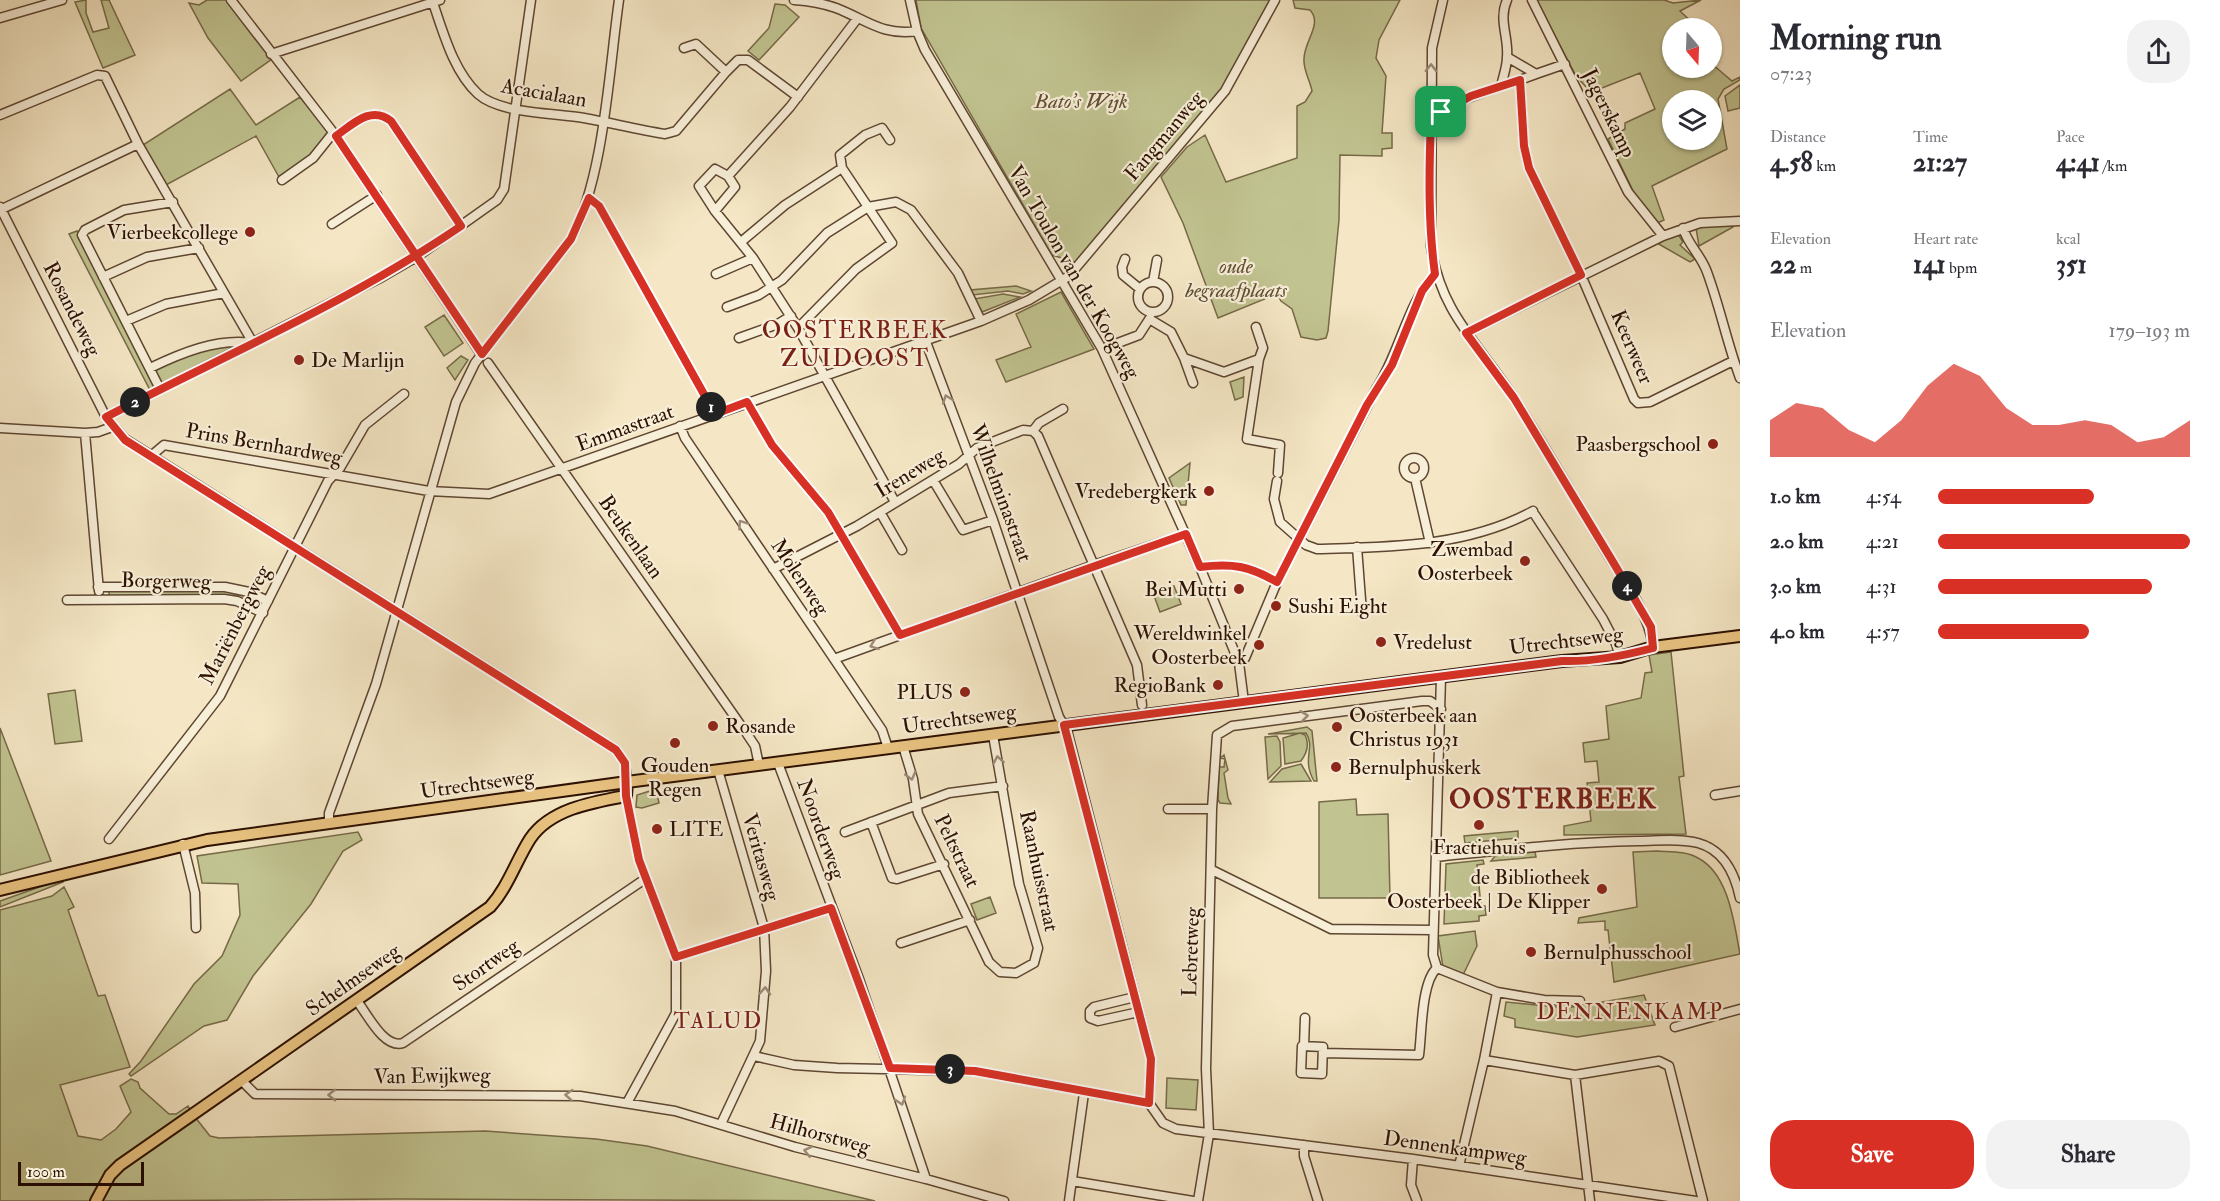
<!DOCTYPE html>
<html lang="en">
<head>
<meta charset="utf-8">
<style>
	:root { --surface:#fff; --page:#f2f2f3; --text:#2b2b33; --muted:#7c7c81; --accent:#d93025 }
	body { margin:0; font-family:"IM FELL Double Pica",serif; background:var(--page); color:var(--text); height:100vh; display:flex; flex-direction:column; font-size:22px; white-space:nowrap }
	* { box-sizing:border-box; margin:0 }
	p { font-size:20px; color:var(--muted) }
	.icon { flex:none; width:33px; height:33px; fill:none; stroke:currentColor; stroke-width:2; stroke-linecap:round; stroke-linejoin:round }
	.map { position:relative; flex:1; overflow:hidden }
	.side { display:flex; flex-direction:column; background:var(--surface); width:480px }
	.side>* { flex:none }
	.needle { width:39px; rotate:161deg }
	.tools { position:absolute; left:1662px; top:18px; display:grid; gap:12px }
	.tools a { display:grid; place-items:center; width:60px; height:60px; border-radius:50%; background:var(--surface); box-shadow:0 2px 4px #0004; font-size:30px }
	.scale { position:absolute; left:18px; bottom:15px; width:126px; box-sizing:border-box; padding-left:6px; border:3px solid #2c1000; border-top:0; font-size:16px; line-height:21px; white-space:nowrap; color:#2c1000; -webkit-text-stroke:4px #f8efd9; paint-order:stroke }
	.pin { position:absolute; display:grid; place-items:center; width:51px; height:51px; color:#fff; margin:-26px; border-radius:12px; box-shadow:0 3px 9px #0006 }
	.km { position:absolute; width:30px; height:30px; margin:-15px; border-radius:50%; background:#222; color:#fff; font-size:16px; line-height:30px; text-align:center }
	.round { display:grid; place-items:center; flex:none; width:63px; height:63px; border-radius:24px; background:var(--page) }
	.headline { display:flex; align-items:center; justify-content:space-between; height:102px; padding:0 30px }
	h1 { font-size:33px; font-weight:700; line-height:45px }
	.figures { display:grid; grid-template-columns:repeat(3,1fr); gap:9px; height:102px; padding:6px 30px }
	.figures div { display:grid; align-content:center }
	.figures b { font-size:26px; font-weight:700 }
	.figures small { font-size:16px; font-weight:400 }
	.figures p { font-size:16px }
	.chart { height:168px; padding:12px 30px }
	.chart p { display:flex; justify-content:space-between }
	.chart svg { width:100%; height:108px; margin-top:6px; fill:var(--accent); opacity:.7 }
	.action { display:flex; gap:12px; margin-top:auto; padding:12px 30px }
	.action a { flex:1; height:69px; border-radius:24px; background:var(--accent); color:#fff; font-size:24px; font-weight:700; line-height:69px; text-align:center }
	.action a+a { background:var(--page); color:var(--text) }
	ul { padding:0 30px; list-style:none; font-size:20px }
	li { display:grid; grid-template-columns:96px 72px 1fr; align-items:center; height:45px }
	li i { height:15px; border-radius:8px; background:var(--accent) }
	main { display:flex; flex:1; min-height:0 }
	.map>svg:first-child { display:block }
	.green { fill:#c1c491; stroke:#766a48; stroke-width:1.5; fill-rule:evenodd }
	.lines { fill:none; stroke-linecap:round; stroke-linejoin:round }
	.minor-casing { stroke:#5e4631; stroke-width:11 }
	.major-casing { stroke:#2c1000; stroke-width:14 }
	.minor { stroke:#f8efd9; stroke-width:8 }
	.major { stroke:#eac482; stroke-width:10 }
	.oneway { stroke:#9c8b77 }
	.route-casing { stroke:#fff; stroke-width:12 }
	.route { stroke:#d93025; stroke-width:8 }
	.poi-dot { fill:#8f2418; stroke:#f8efd9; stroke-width:2 }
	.labels { text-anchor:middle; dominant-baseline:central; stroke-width:4.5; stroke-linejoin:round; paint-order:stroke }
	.street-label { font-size:21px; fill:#2c1000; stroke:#f8efd9 }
	.park-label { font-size:21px; font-style:italic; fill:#604f33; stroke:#f8efd9 }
	.poi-label { font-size:21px; fill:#2c1000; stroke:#f8efd9; text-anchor:end }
	.neighbourhood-label { font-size:22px; letter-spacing:1.5px; fill:#7a1f14; stroke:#f8efd9 }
	.quarter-label { font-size:24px; letter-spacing:1.5px; fill:#7a1f14; stroke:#f8efd9 }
	.district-label { font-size:27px; font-weight:bold; letter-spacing:1.5px; fill:#7a1f14; stroke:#f8efd9 }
</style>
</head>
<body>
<main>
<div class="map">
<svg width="1740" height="1201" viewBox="0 0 1740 1201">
	<rect width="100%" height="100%" fill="#f5e7c5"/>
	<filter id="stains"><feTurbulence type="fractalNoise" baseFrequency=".00333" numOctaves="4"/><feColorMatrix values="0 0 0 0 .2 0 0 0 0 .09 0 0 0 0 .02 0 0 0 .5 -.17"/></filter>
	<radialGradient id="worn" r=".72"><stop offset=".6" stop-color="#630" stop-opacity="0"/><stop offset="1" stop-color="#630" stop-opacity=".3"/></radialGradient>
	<path class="green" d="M86 0V13L93 32 109 28 101 0H109L135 55 103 68 75 2Z
		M207 0H227L272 59 241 81 208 38 189 3 199 5Z
		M916 0H1272L1222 89 1075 262 1052 255 921 28Z
		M1293 0H1400L1379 40 1376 58 1386 76 1382 133H1392V148L1382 149V156L1340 155 1339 220 1328 331 1326 338 1317 340 1301 337 1292 309 1281 301 1277 294 1218 318 1183 223 1161 177 1187 147 1205 135 1226 182 1297 158V106L1305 102 1312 91C1310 80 1303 70 1304 59 1304 41 1323 24 1310 10L1295 8Z
		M1536 0H1664L1673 3 1701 0 1680 11 1698 28H1672V68H1712V64L1732 81 1740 77V80L1724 89 1718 99 1727 149 1652 186 1664 220 1657 223 1636 197 1608 139 1625 129V123L1655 109 1640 73 1602 88H1587L1576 76ZM1672 100H1712V140H1672Z
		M775 4 785 5 799 17 759 60 748 51 769 28Z
		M1740 85V108L1728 111 1725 96Z
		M230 89 256 125 300 97 329 133 311 155 279 177 256 136 166 185 143 145Z
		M1733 224V227L1699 246 1696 228Z
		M77 231 155 388 150 390 69 234Z
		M1678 234 1683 242 1680 245 1695 259 1690 262 1657 243Z
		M1016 286 1031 291 1023 294 1008 291 972 295 970 290Z
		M1061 292 1094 349 1006 382 996 360 1031 347 1016 314Z
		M1003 294 1020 297 982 312 974 299Z
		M444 315 463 343 444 356 425 327Z
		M234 344 236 347 162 384 156 373 157 368 180 356Z
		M461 356 468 360 455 380 447 368Z
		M1244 377 1243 397 1235 400 1230 382Z
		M1190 463 1186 505H1181L1169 478Z
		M1174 586 1181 604 1160 612 1153 593Z
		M108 590 237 591 256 600 252 603 236 598 110 596Z
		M1671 652 1684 776 1679 777 1686 834 1564 835V826L1591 821 1587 783 1599 782 1597 761 1585 762 1583 743 1609 739 1606 706 1641 698 1645 673 1652 672 1649 655Z
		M75 690 82 741 55 744 48 694Z
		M1307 727 1312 731 1317 781H1314C1301 758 1316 748 1306 733L1268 734Z
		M0 728 51 861 0 875Z
		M1300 733 1305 735C1310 745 1307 753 1301 761L1285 764 1283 738Z
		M1277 736 1280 742 1281 766 1268 779 1265 737Z
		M1224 755 1228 770 1224 773 1228 798 1231 804 1220 803 1218 800 1219 767H1224L1225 759 1220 758Z
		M1301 764 1311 781 1270 782 1282 769Z
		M656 789 659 803 642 808 636 807 637 795Z
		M1356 799 1357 815 1388 814 1390 898H1319V802Z
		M1518 831V838L1465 843 1464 836Z
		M358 832 362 840 343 851 311 904 253 976 227 1020 204 1026 131 1076 129 1074 141 1061 194 984 222 956 240 915 238 884 202 883 197 856Z
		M1657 851C1671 852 1686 851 1698 858 1729 874 1734 923 1740 954L1614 982 1608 930H1605V921L1578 923 1579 918 1637 907 1633 852Z
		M1535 852 1536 857 1491 861 1496 855Z
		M1483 860 1484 864 1477 865 1481 906H1485L1486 915 1479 916V921L1444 924 1446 864Z
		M62 879 63 882 0 907V901Z
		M64 887 74 907 68 910 98 996 105 995 130 1067 60 1085 78 1136 101 1140 116 1129 131 1112 120 1086 131 1079 138 1082 140 1088 169 1114H176L188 1106 191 1111 106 1173 91 1201H0V910L52 896Z
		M990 897 996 913 977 920 971 904Z
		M1475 931 1477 946 1462 977 1443 967 1438 936Z
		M1644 995 1655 1025 1577 1037 1515 1027V1019L1504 1016 1506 1002 1566 1008Z
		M1167 1078 1198 1080 1196 1110 1166 1108Z
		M195 1117 210 1136 219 1138 485 1131 596 1139 647 1146 875 1201 397 1199 100 1201 123 1167Z"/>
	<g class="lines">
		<defs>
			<path id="minor" d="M231 0 336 136 481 354
				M432 0C443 31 453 71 478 94 500 114 555 113 584 118 612 123 638 130 665 134L676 131 726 72 696 44 684 48
				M794 0C809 1 822 3 836 8 867 20 882 36 917 31
				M910 0 917 31 925 50 1102 349 1200 567 1239 663 1244 702
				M1443 0 1432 48 1431 246C1440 312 1478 343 1512 395 1546 447 1576 501 1608 555 1626 583 1649 614 1653 647
				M1532 0 1628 192 1663 236
				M0 18 62 0
				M271 54 440 0
				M1507 57 1536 74 1565 64
				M726 72 738 60H748L798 97
				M1536 74 1520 80 1524 146 1529 168 1581 275 1634 399 1638 403 1650 402 1733 361
				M0 115 97 75 105 76 138 144 253 343
				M1431 119 1454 103 1501 86C1503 77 1507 67 1507 57 1509 37 1498 20 1507 0
				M336 136C353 124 371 105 391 121L461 226
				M715 169 728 176 735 187 715 211 699 186Z
				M728 176 790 107 857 19
				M282 180 313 158 333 133
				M589 198 599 206 715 414
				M0 207 106 417 125 439 616 750 625 763 627 782
				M0 210 138 144
				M715 211 753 258 798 328 895 502
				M332 224 377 195
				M1683 228C1688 245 1701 255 1707 272 1720 307 1727 343 1740 378
				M741 242 785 205 842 168
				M1125 259 1122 267 1123 275 1140 289
				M716 274 753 258
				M103 277 147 257 199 248
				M1153 282 1157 260
				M1138 297a15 15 0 1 1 30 0a15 15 0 1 1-30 0Z
				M727 307 759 295 782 280 827 233 868 207 896 202 911 210 958 273 981 321
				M1151 320 1171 332 1184 358 1224 372 1259 359
				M126 321 166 304 224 293
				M1256 327 1263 348 1259 359 1247 439 1280 445 1278 473
				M798 328 856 269 892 243 842 168 840 155 865 135 882 128 890 140
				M1466 333 1663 236 1700 223 1740 221
				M739 338 778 324 791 316
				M926 342 993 520 1059 717 1067 730 1151 1059 1149 1103
				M1102 349 1139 335 1150 318
				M1184 358 1193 383
				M488 363 744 730
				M150 368C181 353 217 338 252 343
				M160 389 82 235 85 230 124 210 173 202
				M747 402 772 445 828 512 900 635
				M106 417 382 277 418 256 497 200 504 189 531 0
				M680 426 685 438 882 730 888 748
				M0 428 85 433 98 432 112 427
				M1033 431 1038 436 1137 665 1142 705
				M85 433 99 591
				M151 456 164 445 429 491 489 494 981 321 1029 300 1069 276 1225 91 1275 0
				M1404 468a10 10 0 1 1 20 0a10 10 0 1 1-20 0Z
				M1415 478 1430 543
				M933 480 963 530 993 520
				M1277 481 1274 499 1280 522 1306 545 1317 549C1391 547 1467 547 1533 511
				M880 512 902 550
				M1535 515 1603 619 1616 644 1620 657
				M1357 547 1362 613
				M1200 567C1233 563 1249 566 1277 582
				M773 569 857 526 959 464 977 448 1023 430 1033 431 1039 423 1063 409
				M98 587H225L249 592 268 601
				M67 600 224 599 237 601 263 613
				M834 659 1094 565 1186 534
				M1239 663 1245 658 1277 582 1376 389C1399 356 1408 300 1435 275
				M747 734 755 746 759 765
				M903 746 913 779 918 814 989 962 1000 972 1016 973 1034 963 1038 948 1019 884 993 735
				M778 763 859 979 926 1179
				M718 770 764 928 766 971 760 1041 721 1124
				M1715 795 1740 791
				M626 796 639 860 676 957V1013L627 1103
				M1168 809H1212
				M871 822 892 878 897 879 944 864
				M329 823V813L376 684 456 402 475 363 571 239C604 178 609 70 619 0
				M845 832 949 793 1003 786
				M109 839 220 696 328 481 340 468 365 425 404 394
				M183 844 195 893 196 928
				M1436 857C1503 850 1570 842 1638 841 1657 841 1679 838 1698 843 1724 850 1735 874 1740 898
				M1212 870 1331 929 1433 930
				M901 943 970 920
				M676 957 831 908
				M1437 968 1433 955 1441 677
				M1437 968 1497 992 1484 1060
				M1497 992 1544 1000 1580 1001
				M1135 997 1094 1007 1090 1011V1018L1098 1021 1139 1012
				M357 1001C368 1015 384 1049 403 1043L645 879
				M1675 1027 1740 1009
				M1302 1046 1323 1047 1322 1074 1301 1073Z
				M1304 1046 1305 1018
				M1323 1053 1419 1055C1422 1033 1421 982 1437 968
				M754 1056 794 1065 837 1068 975 1071 1149 1103
				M1575 1075 1590 1201
				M242 1081 255 1094 580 1096 675 1111 795 1147 926 1179 1004 1201
				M1149 1103 1163 1123 1176 1129 1413 1159 1696 1201
				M1304 1145V1156L1318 1201
				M1413 1159 1411 1185 1417 1201
				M1459 1166 1484 1060 1575 1075 1659 1061 1669 1066 1703 1201
				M1072 1181 1193 1201
				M1069 1201 1084 1093
				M1198 1201 1209 1134 1206 1069 1212 809 1217 735 1232 726 1422 701H1430L1441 709"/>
			<path id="major" d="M0 890 207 840 627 782 1562 661 1620 657 1653 647 1740 636
				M96 1201 110 1175 120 1165 490 907C508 887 516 861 530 839 550 809 593 802 626 796L627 782"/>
		</defs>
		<use href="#minor" class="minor-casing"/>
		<use href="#major" class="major-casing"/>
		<use href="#minor" class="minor"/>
		<use href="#major" class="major"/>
	</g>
	<defs><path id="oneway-chevron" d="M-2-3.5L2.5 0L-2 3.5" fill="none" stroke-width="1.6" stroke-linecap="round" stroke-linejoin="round" transform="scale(1.5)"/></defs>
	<g class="oneway">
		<use href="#oneway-chevron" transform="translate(1431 68) rotate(-89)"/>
		<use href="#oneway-chevron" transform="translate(947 399) rotate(-110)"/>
		<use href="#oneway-chevron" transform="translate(742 524) rotate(-124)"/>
		<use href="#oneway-chevron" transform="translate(874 645) rotate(160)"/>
		<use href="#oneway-chevron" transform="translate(1304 716) rotate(-7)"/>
		<use href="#oneway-chevron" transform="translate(998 760) rotate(-100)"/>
		<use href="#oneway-chevron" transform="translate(911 776) rotate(75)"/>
		<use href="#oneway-chevron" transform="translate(765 991) rotate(-87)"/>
		<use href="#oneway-chevron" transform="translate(332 1095) rotate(-180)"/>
		<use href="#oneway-chevron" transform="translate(569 1095) rotate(-176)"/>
		<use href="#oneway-chevron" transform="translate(901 1101) rotate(72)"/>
		<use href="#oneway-chevron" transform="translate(808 1151) rotate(-167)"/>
	</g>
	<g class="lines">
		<defs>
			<path id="route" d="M1441 112 1431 119C1429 170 1428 224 1435 274L1422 291 1392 365 1367 405 1277 582C1249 566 1233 563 1200 567L1186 534 900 635 828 512 772 445 747 402 715 414 599 206 589 198 571 239 482 354 336 136C353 124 371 105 391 121L461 226C350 302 225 355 106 417L125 440 616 750 625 763 626 796 639 860 676 957 831 908 890 1068 975 1071 1149 1103 1151 1059 1064 725 1562 661C1594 662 1623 656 1653 648L1651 627 1616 567 1514 398 1466 333 1581 275 1529 168 1524 146 1520 80 1471 96 1441 112"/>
		</defs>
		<use href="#route" class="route-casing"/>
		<use href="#route" class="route"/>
	</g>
	<g class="poi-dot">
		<circle cx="250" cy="232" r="6"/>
		<circle cx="299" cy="360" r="6"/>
		<circle cx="1713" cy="444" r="6"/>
		<circle cx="1209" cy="491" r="6"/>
		<circle cx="1525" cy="561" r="6"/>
		<circle cx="1239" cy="589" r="6"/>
		<circle cx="1276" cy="606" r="6"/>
		<circle cx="1381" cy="642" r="6"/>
		<circle cx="1259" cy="645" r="6"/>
		<circle cx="1218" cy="685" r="6"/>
		<circle cx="965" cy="692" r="6"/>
		<circle cx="713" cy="726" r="6"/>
		<circle cx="1337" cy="727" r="6"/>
		<circle cx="675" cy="743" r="6"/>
		<circle cx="1336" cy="767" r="6"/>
		<circle cx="1479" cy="825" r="6"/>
		<circle cx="657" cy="829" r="6"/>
		<circle cx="1602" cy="889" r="6"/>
		<circle cx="1531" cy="952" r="6"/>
	</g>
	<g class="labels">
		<g class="street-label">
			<text transform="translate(544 93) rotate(10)">Acacialaan</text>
			<text transform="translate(1609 113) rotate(64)">Jagerskamp</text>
			<text transform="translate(1164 136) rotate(-50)">Fangmanweg</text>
			<text transform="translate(1074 272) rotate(60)">Van Toulon van der Koogweg</text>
			<text transform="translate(72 309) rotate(63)">Rosandeweg</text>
			<text transform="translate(1632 347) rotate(67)">Keerweer</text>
			<text transform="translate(625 428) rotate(-20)">Emmastraat</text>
			<text transform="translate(264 444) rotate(10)">Prins Bernhardweg</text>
			<text transform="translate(910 473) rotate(-31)">Ireneweg</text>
			<text transform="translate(1001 493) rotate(70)">Wilhelminastraat</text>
			<text transform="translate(631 537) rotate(55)">Beukenlaan</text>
			<text transform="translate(800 577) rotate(56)">Molenweg</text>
			<text transform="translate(166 581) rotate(1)">Borgerweg</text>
			<text transform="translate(235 625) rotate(-63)">Mariënbergweg</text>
			<text transform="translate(1566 641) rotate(-7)">Utrechtseweg</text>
			<text transform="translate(959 719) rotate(-8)">Utrechtseweg</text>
			<text transform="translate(477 784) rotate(-8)">Utrechtseweg</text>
			<text transform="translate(821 829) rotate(70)">Noorderweg</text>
			<text transform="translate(957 851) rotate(64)">Peltstraat</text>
			<text transform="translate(761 857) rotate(74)">Veritasweg</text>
			<text transform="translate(1039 871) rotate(78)">Raanhuisstraat</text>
			<text transform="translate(1191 952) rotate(-88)">Lebretweg</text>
			<text transform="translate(486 965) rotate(-35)">Stortweg</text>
			<text transform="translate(353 980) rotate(-35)">Schelmseweg</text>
			<text transform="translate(432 1076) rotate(-1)">Van Ewijkweg</text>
			<text transform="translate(820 1134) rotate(15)">Hilhorstweg</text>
			<text transform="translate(1455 1148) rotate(8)">Dennenkampweg</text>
		</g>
		<g class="park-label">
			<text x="1081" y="101">Bato's Wijk</text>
			<text x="1236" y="266">oude<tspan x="1236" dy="24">begraafplaats</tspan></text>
		</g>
		<g class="poi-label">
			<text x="238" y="232">Vierbeekcollege</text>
			<text x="311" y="360" text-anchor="start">De Marlijn</text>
			<text x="1701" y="444">Paasbergschool</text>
			<text x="1197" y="491">Vredebergkerk</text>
			<text x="1513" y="549">Zwembad<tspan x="1513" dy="24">Oosterbeek</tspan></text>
			<text x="1227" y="589">Bei Mutti</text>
			<text x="1288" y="606" text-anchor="start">Sushi Eight</text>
			<text x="1247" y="633">Wereldwinkel<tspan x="1247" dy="24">Oosterbeek</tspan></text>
			<text x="1393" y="642" text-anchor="start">Vredelust</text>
			<text x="1206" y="685">RegioBank</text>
			<text x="953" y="692">PLUS</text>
			<text x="1349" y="715" text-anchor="start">Oosterbeek aan<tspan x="1349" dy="24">Christus 1931</tspan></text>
			<text x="725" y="726" text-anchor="start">Rosande</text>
			<text x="675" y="765" text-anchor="middle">Gouden<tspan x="675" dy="24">Regen</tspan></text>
			<text x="1348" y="767" text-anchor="start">Bernulphuskerk</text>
			<text x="669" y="829" text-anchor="start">LITE</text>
			<text x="1479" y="847" text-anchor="middle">Fractiehuis</text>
			<text x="1590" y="877">de Bibliotheek<tspan x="1590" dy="24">Oosterbeek | De Klipper</tspan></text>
			<text x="1543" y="952" text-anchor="start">Bernulphusschool</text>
		</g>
		<g class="neighbourhood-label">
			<text x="1630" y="1012">DENNENKAMP</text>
			<text x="718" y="1021">TALUD</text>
		</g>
		<g class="quarter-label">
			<text x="855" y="330">OOSTERBEEK<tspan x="855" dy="28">ZUIDOOST</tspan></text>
		</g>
		<g class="district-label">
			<text x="1553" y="799">OOSTERBEEK</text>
		</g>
	</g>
	<rect width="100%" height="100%" filter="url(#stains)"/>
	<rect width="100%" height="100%" fill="url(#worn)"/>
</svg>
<div class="tools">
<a><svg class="needle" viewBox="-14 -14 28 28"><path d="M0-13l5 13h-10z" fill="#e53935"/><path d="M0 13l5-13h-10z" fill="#7c7c81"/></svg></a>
<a><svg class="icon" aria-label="layers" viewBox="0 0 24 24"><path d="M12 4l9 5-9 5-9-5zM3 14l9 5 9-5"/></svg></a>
</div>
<div class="scale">100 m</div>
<div class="pin" style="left:1441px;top:112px;background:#1e9e55"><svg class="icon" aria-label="arrive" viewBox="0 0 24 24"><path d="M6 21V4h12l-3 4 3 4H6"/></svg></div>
<b class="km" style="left:711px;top:407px">1</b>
<b class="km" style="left:135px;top:402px">2</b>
<b class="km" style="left:950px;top:1069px">3</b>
<b class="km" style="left:1627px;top:586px">4</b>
</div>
<section class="side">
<div class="headline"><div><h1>Morning run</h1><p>07:23</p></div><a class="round"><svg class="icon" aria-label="share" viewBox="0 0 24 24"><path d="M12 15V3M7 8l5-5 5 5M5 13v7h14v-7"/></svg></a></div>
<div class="figures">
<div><p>Distance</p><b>4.58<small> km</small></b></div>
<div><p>Time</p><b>21:27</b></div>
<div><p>Pace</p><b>4:41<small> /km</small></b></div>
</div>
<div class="figures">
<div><p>Elevation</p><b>22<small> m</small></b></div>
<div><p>Heart rate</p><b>141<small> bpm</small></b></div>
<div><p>kcal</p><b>351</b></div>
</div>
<div class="chart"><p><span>Elevation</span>179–193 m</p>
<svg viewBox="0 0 160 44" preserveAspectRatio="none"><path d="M0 44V29L10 22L20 24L30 33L40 38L50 29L60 15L70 6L80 11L90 24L100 31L110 31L120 29L130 31L140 38L150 36L160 29V44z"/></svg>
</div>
<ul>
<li><b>1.0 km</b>4:54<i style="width:62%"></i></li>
<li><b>2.0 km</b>4:21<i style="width:100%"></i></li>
<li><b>3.0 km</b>4:31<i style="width:85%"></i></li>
<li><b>4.0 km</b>4:57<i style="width:60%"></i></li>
</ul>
<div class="action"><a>Save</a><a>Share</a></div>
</section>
</main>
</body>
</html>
